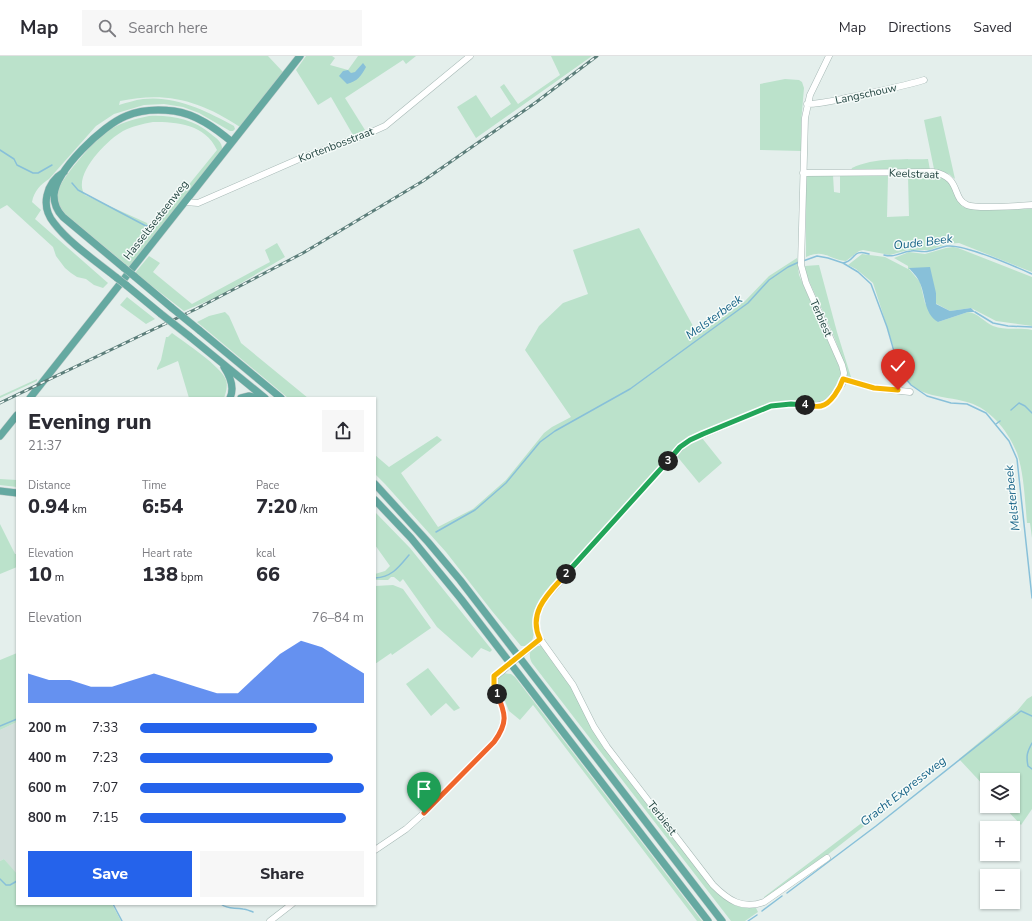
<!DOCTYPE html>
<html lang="en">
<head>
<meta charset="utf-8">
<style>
	:root { --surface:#fff; --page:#f7f7f7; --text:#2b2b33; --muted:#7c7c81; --line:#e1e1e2; --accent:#2563eb }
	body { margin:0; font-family:"Nunito Sans",sans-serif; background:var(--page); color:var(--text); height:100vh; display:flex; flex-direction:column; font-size:15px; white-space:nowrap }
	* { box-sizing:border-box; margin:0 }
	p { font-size:13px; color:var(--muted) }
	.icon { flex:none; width:22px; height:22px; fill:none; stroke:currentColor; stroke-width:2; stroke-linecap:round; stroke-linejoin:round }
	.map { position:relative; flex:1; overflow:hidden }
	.details { position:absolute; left:16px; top:341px; width:360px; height:508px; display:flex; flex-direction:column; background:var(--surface); border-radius:0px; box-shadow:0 1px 3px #0004 }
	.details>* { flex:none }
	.buttons { position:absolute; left:980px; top:717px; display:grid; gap:8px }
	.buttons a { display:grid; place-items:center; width:40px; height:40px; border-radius:0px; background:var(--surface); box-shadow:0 1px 3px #0004; font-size:20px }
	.pin { position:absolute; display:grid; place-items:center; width:34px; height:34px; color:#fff; margin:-41px -17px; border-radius:50% 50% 50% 0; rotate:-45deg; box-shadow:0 0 4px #0007 }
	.pin .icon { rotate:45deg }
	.km { position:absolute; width:20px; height:20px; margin:-10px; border-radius:50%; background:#222; color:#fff; font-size:11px; line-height:20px; text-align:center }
	.round { display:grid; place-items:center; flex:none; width:42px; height:42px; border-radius:0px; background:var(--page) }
	.headline { display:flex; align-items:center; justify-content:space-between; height:68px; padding:0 12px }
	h1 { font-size:22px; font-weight:800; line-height:30px }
	.figures { display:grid; grid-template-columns:repeat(3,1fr); gap:6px; height:68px; padding:4px 12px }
	.figures div { display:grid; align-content:center }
	.figures b { font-size:20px; font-weight:800 }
	.figures small { font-size:11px; font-weight:400 }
	.figures p { font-size:11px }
	.chart { height:112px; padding:8px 12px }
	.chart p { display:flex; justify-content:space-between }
	.chart svg { width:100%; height:72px; margin-top:4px; fill:var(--accent); opacity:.7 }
	.cta { display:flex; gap:8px; margin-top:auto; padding:8px 12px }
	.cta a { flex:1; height:46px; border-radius:0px; background:var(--accent); color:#fff; font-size:16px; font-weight:800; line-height:46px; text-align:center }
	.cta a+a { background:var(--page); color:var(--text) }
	ul { padding:0 12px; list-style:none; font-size:13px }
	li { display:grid; grid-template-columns:64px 48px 1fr; align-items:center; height:30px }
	li i { height:10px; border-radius:5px; background:var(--accent) }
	header { display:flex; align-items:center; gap:24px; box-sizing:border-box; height:56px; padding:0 20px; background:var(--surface); border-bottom:1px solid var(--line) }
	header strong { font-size:19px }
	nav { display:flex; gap:22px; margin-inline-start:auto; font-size:14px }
	.search { width:280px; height:36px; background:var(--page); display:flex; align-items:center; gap:10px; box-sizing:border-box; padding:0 14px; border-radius:0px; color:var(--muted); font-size:15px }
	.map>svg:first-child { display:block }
	.built { fill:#d2dfdb }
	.green { fill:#bbe2cb; fill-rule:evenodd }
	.water { fill:#88c0d9 }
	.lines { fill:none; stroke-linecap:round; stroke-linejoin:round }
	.stream { stroke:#88c0d9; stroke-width:1.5 }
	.minor-casing { stroke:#a6b8b5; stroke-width:7 }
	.major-casing { stroke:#c1cac9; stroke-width:8 }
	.minor { stroke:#fff; stroke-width:6 }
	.major { stroke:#65a9a1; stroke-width:7 }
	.rail-casing { stroke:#5c7e7a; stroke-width:3 }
	.rail { stroke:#f5fbf9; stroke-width:1.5; stroke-dasharray:4.5; stroke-linecap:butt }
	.major-bridge-casing { stroke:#c1cac9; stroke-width:8; stroke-linecap:butt }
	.major-bridge { stroke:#65a9a1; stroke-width:7 }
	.split-1-casing { stroke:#fff; stroke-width:8 }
	.split-2-casing { stroke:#fff; stroke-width:8 }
	.split-3-casing { stroke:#fff; stroke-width:8 }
	.split-4-casing { stroke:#fff; stroke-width:8 }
	.split-5-casing { stroke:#fff; stroke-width:8 }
	.split-1 { stroke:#f0652b; stroke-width:5 }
	.split-2 { stroke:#f5b400; stroke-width:5 }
	.split-3 { stroke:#22a559; stroke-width:5 }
	.split-4 { stroke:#22a559; stroke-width:5 }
	.split-5 { stroke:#f5b400; stroke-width:5 }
	.labels { text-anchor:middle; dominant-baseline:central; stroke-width:3; stroke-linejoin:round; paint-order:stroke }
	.street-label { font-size:11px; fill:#21433f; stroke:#f5fbf9 }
	.water-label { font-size:12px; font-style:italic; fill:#156286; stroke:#f5fbf9 }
</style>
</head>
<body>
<header>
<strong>Map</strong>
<div class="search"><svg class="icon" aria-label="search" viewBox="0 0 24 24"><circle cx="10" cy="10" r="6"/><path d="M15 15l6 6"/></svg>Search here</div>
<nav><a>Map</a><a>Directions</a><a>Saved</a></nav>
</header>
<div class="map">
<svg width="1032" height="865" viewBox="0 0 1032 865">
	<rect width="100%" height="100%" fill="#e4efec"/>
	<path class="built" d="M17 666V818H16L4 803 0 805V674Z"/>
	<path class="green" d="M0 0H268L283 16 240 71C201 45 167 35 120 45L119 49C126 47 135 44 143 43 175 39 207 55 234 70L235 73 233 75H230L199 57 183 51 164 48 144 49 114 58 96 70 49 123C41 128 34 135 32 146L41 154 35 163 108 227 103 232 94 229 86 223 77 221 71 217 65 212 56 200 53 191 7 149 0 153Z
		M306 0H332L335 2 330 9 348 14 358 0H416L406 8 403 4 345 42 365 74 353 79 331 41 318 49 296 14Z
		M551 0H592L476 82 457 51 476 39 491 62 511 48 500 31 504 28 518 48 560 19Z
		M785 23 799 24 802 26 804 32 801 67V95L760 94V28Z
		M149 60C172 59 193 63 211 78 217 83 223 86 222 95L129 211 65 158C61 152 57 147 57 139 57 126 95 84 106 76 119 67 134 63 149 60ZM153 66C177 66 205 68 217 94L148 179 149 173 147 167 85 139C71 120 107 84 123 75 133 70 142 68 153 66Z
		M941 60 955 123 949 118 934 113 924 64Z
		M928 103 930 114H851L852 112C875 101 902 104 928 103Z
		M833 119 834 136 840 137V120H888L887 161 909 160 908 120 942 121 949 126 963 151 983 154 1032 153V216L959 187 946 188 930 194H908L890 199 863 194 859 195 846 205C829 204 825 192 806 201V120Z
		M639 172 698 279 745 245 769 220 797 202 799 219 839 310 842 321 841 326 828 343 823 346 816 347 784 345 769 348 685 384 540 544C538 549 535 554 534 559 533 569 538 592 521 590L492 555 446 496 385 428 375 418V399L389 411 437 380 442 384 401 417 438 471 473 453 506 424 544 377 552 371 571 361 525 294 539 270 563 247 588 238 573 194Z
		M277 187 285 201 219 240 184 255 135 217 149 200 160 207 153 216 192 248 270 206 265 194Z
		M953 191 958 192 1032 221V270L996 265 971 252 950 255 935 247 936 237 917 212 909 213 920 226 925 247 938 266 968 256C978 257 984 266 993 270 1006 275 1019 271 1032 274V482L1030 467H1027C1025 445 1024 417 1017 397 1009 377 993 356 973 348 947 338 914 345 901 314L873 227 856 213 848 209 862 198 885 201 908 213V210L894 202 909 196 925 198 946 192Z
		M819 209 837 276 851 321 850 322 847 321C839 285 820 251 806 218L805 210Z
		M127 241 155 263 146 268 120 249Z
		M225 256 229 260 241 287 308 342H288L197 266 209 260Z
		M172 277C185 287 221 310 226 324 228 329 226 337 224 342H189L178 305 157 314V312L161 304 166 281H168Z
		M37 323V325L0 342V340Z
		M702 382 722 407 699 427 676 399 684 391Z
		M0 423 17 424V431L0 429Z
		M375 456 410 492 492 594 490 596 481 592 472 602 437 571 403 523 400 526 394 521H391L388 524H375V518L385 515 390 510 375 489Z
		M0 468 15 498H17V511L0 518Z
		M393 529 403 533 431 572 392 599 391 597 375 608V530Z
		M538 590H543L571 627 592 672 714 833C728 847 736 853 756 852L758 856 745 865H731L532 607C528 599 529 593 538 590Z
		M17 597V666L0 674V604Z
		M428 612 460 652 454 655 446 647 431 660 406 628Z
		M503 617 511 618 515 621 702 865H697L533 649 520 664 509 655 497 625 498 622Z
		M1032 640V753L1021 769 1003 750H1013V724H987V733L959 703 1017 655 1027 643Z
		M884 750 886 753 812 811 765 843 764 841Z
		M4 803 17 818V848H112L121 865H0V805Z"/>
	<path class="water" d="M363 7 366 11C361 20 358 25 347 28L339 20 343 15 348 14 351 17 355 16Z
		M930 211 936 237V248L950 255 971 252 975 256H968L938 266C923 257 926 238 919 225 917 220 912 216 909 212Z"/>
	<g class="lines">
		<path class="stream" d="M0 94 14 103 17 109 33 117H38L52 109
			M72 127 78 134 146 170 158 168
			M884 199C896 202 900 196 911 195 917 194 923 197 929 195 935 194 940 191 947 190 965 188 1014 210 1032 218
			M803 205 817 200 828 202 843 207 858 216 871 228 887 271 900 316 911 329 927 340 951 347 967 348 986 357 1009 385 1017 403 1032 542
			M843 207C856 205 852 192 869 198
			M975 256 993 267 1008 270 1032 271
			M1011 354 1019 347 1025 350 1032 357
			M996 368 1000 365
			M436 476 475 454 506 427 540 386 555 375 630 333 748 247 769 224 788 211 799 206
			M375 522C392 521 399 511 409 499
			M0 670 17 663
			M1032 687C1027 696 1026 700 1028 710L1032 713
			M0 823 6 829H10L17 825
			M787 837 876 770 1021 655 1032 660
			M113 848 122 865
			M221 848C228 854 234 851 243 853 246 853 250 855 253 856
			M762 855 782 840
			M748 865 757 859"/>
		<defs>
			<path id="minor" d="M807 48C822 48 836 44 851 41 875 36 900 31 924 24
				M803 117 933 116C962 121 951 142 967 149 976 153 1020 150 1032 149
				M185 146 198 147 299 103 365 79 385 70 470 0
				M843 323 874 332 910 336
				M375 794 406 773 424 757 494 686C507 668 506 659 498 639 495 633 493 627 495 621L540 583
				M827 802 764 846C742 854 728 844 713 829L607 691 594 671 573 629 540 583C532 565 537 552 549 538L669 403 681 391 690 384 771 350 791 348 815 350 825 348 830 344 842 328 844 317 842 309 806 227 801 209 805 62 810 39 829 0
				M270 865 292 848"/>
			<path id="major" d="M64 116C46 127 40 150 54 167 69 187 97 206 117 222
				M124 212 63 161C57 155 54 148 54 139 56 114 103 69 126 60 140 54 158 53 174 55 196 58 215 72 232 86
				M134 220 172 252
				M126 229 161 258
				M199 274 281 342
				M189 280 265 342
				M224 311C230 320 235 331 230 342
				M30 342 300 0
				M241 342 249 340 258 342
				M0 380 17 359
				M375 428 428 486 460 524 722 865
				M0 435 17 437
				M375 444 411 482 461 543 708 865"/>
		</defs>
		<use href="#minor" class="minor-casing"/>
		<use href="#major" class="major-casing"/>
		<use href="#minor" class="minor"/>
		<use href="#major" class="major"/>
		<defs>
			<path id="rail" d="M0 347 196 253 303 197 423 125 535 47 597 0"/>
		</defs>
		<use href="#rail" class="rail-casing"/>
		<use href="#rail" class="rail"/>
		<defs>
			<path id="major-bridge" d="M124 212 134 220
				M117 222 126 229
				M172 252 199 274
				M161 258 189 280"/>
		</defs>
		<use href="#major-bridge" class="major-bridge-casing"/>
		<use href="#major-bridge" class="major-bridge"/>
	</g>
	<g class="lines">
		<defs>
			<path id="split-1" d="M424 757 494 686C508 667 506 658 497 638"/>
			<path id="split-2" d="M497 638 494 629V620L540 583C527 556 549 537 566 518"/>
			<path id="split-3" d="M566 518 668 405"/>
			<path id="split-4" d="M668 405 680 391 690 384 703 378 771 350 791 348 805 349"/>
			<path id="split-5" d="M805 349C810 350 816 351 821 350 831 348 840 332 843 323L874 332 898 334"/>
		</defs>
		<use href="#split-1" class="split-1-casing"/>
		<use href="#split-2" class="split-2-casing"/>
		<use href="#split-3" class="split-3-casing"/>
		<use href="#split-4" class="split-4-casing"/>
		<use href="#split-5" class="split-5-casing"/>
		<use href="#split-1" class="split-1"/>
		<use href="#split-2" class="split-2"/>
		<use href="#split-3" class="split-3"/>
		<use href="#split-4" class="split-4"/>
		<use href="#split-5" class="split-5"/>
	</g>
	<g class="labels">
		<g class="street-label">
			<text transform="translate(866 38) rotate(-12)">Langschouw</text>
			<text transform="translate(336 89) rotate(-21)">Kortenbosstraat</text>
			<text transform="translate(914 118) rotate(2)">Keelstraat</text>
			<text transform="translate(156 164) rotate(-52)">Hasseltsesteenweg</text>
			<text transform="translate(821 262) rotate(66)">Terbiest</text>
			<text transform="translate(662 762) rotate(52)">Terbiest</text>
		</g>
		<g class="water-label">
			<text transform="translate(923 186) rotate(-7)">Oude Beek</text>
			<text transform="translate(714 261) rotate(-36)">Melsterbeek</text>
			<text transform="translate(1012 442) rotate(-96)">Melsterbeek</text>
			<text transform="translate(903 735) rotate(-38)">Gracht Expressweg</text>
		</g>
	</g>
</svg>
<div class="buttons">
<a><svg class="icon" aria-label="layers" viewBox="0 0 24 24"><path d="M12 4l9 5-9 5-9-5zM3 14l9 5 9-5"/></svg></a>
<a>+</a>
<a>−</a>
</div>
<div class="pin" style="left:424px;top:757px;background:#1e9e55"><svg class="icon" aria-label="arrive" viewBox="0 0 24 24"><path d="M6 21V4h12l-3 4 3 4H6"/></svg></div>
<div class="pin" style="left:898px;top:334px;background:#d93025"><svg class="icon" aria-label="check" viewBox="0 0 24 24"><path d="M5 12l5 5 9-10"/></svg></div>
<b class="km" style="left:497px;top:638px">1</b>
<b class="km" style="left:566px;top:518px">2</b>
<b class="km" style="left:668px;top:405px">3</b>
<b class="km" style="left:805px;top:349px">4</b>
<section class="details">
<div class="headline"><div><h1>Evening run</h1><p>21:37</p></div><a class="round"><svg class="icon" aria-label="share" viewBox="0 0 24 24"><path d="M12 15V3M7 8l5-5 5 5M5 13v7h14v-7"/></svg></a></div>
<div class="figures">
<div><p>Distance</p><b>0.94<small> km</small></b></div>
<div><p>Time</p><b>6:54</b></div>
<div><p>Pace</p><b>7:20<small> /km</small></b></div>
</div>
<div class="figures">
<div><p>Elevation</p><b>10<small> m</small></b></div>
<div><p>Heart rate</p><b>138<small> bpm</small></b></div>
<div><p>kcal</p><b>66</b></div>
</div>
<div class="chart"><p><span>Elevation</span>76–84 m</p>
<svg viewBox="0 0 160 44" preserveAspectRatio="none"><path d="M0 44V26L10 30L20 30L30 34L40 34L50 30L60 26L70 30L80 34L90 38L100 38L110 26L120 14L130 6L140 10L150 18L160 26V44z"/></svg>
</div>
<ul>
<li><b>200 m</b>7:33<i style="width:79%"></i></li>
<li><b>400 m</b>7:23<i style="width:86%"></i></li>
<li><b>600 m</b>7:07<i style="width:100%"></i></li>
<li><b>800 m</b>7:15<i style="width:92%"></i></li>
</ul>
<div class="cta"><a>Save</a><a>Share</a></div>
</section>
</div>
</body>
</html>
